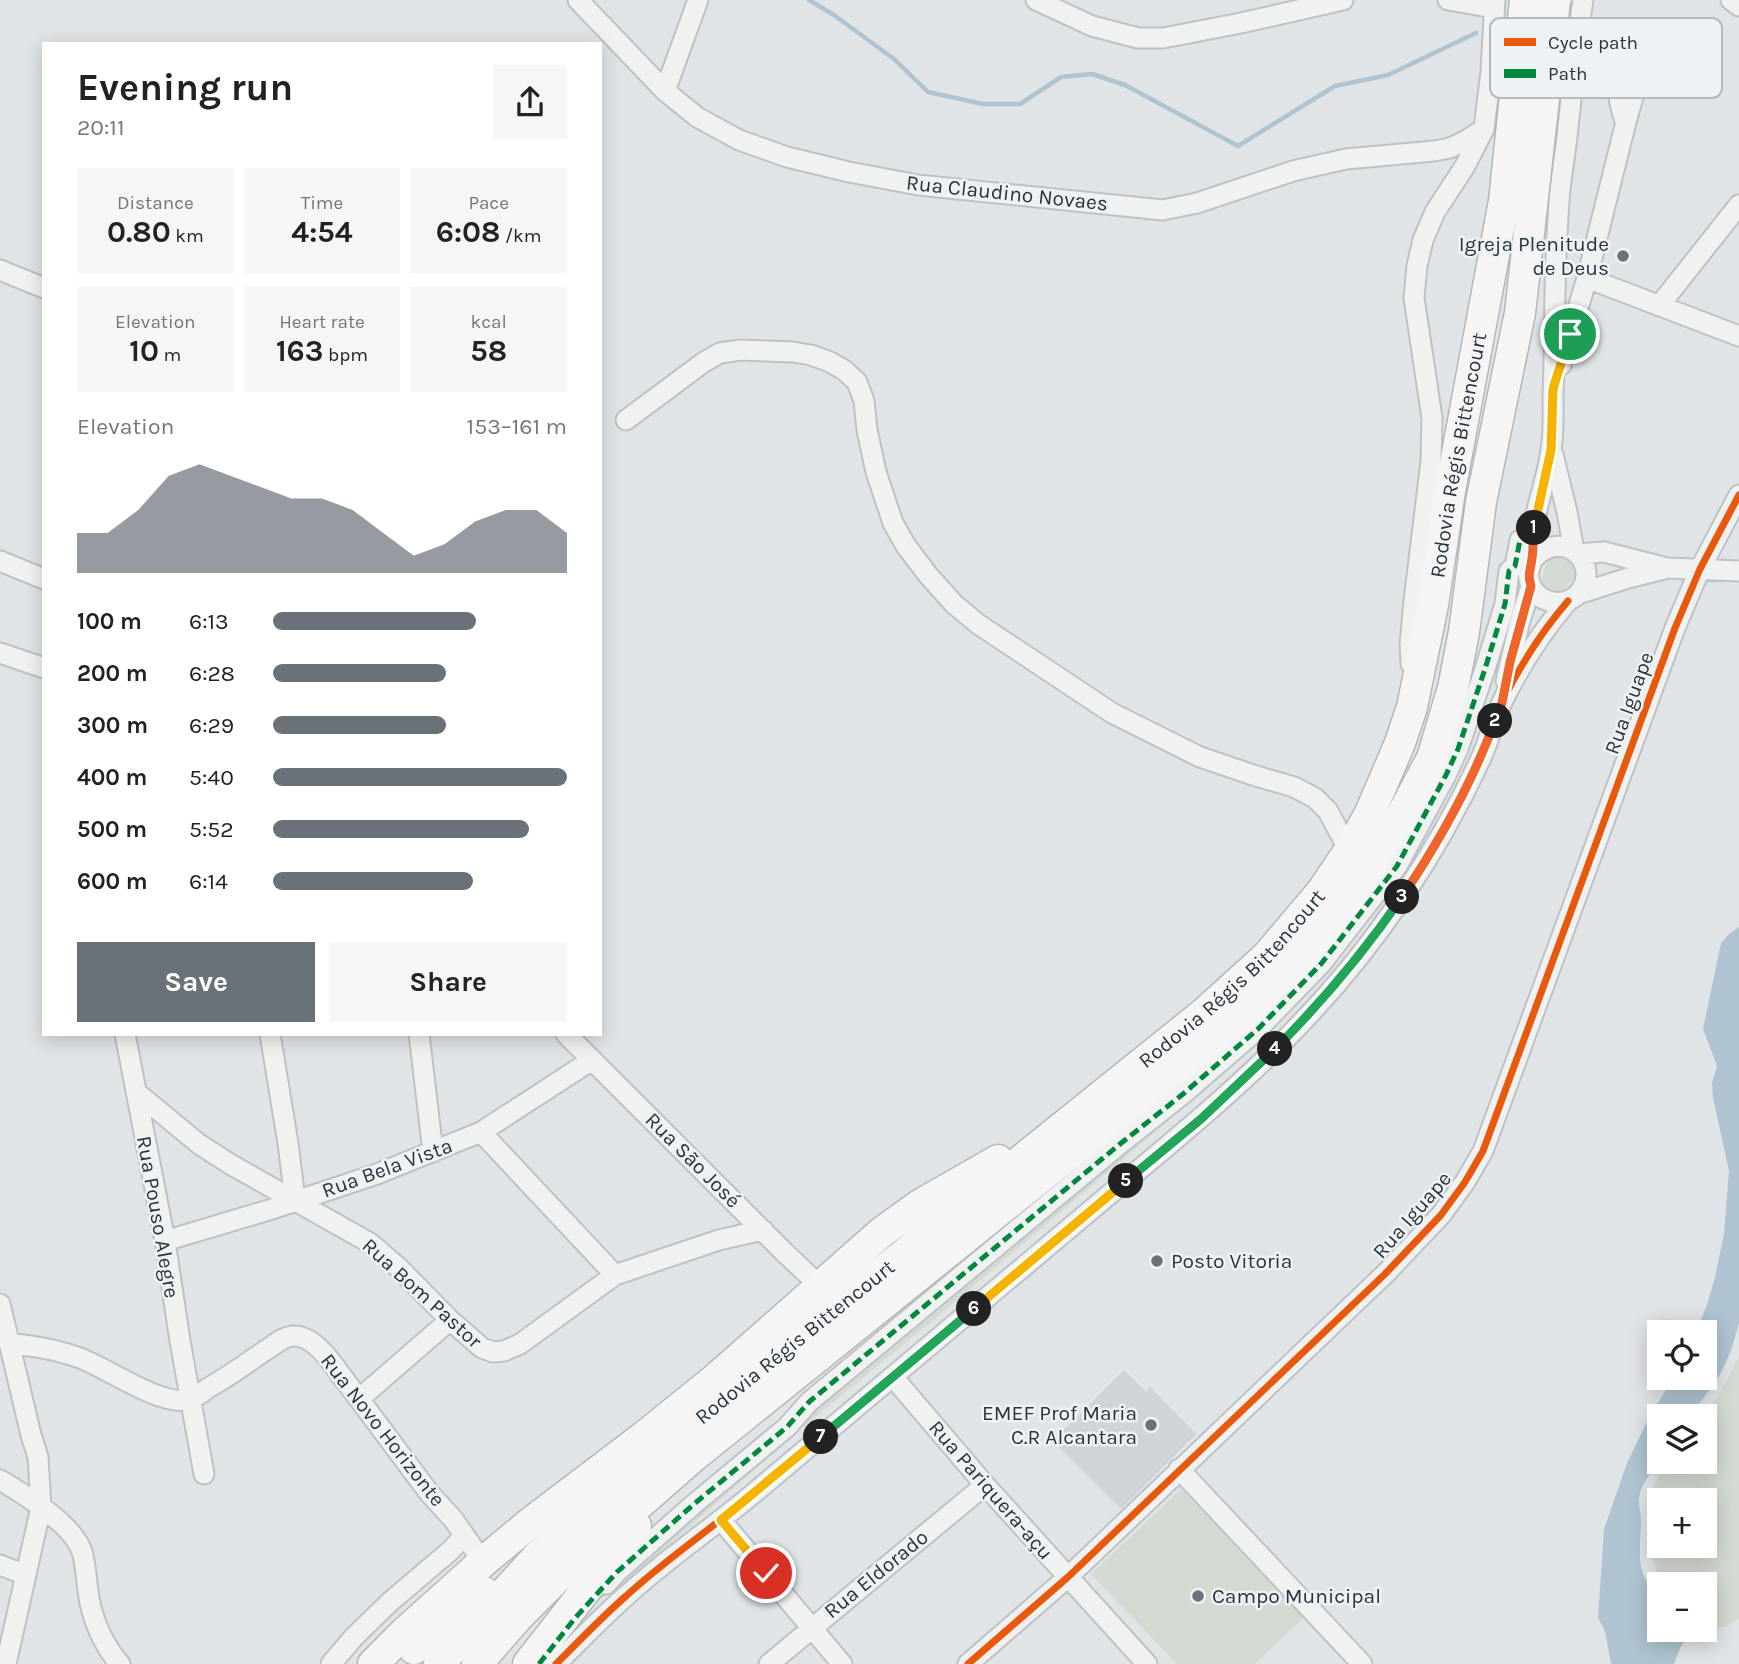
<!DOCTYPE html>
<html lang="en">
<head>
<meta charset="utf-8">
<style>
	:root { --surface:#fff; --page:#f6f6f6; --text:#222; --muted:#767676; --accent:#697279 }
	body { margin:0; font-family:Karla,sans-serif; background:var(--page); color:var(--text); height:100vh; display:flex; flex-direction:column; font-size:26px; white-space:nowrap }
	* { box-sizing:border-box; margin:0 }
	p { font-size:23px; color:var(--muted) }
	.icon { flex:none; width:38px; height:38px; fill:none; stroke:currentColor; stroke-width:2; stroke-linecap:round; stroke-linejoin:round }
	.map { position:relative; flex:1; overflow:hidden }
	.panel { position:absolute; left:42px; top:42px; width:560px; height:994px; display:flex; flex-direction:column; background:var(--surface); border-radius:0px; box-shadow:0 4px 18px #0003 }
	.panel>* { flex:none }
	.controls { position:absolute; left:1647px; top:1320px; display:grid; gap:14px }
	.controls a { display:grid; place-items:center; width:70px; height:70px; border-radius:0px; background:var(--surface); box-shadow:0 4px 18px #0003; font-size:35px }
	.pin { position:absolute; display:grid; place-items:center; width:60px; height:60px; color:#fff; margin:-30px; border:4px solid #fff; border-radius:50%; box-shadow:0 2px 7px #0007 }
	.km { position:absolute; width:35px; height:35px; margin:-18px; border-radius:50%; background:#222; color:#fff; font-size:19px; line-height:35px; text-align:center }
	.round { display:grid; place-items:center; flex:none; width:74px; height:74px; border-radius:0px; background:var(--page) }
	.headline { display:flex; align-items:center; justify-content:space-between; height:119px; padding:0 35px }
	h1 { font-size:38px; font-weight:700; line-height:52px }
	.stats { display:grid; grid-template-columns:repeat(3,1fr); gap:10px; height:119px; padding:7px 35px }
	.stats div { display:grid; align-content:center; border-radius:0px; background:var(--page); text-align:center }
	.stats b { font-size:30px; font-weight:700 }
	.stats small { font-size:19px; font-weight:400 }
	.stats p { font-size:19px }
	.chart { height:196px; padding:14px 35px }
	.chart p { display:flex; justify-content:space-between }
	.chart svg { width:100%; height:126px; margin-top:7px; fill:var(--accent); opacity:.7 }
	.button { display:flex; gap:14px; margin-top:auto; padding:14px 35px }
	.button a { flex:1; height:80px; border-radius:0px; background:var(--accent); color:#fff; font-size:28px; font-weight:700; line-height:80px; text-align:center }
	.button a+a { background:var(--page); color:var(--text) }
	ul { padding:0 35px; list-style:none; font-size:23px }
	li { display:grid; grid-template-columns:112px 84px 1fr; align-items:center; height:52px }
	li i { height:18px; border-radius:9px; background:var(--accent) }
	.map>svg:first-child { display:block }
	.built { fill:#cfd4d9 }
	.green { fill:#d3dad1; fill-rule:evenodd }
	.water { fill:#afc4d0 }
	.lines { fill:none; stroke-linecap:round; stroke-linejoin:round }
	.stream { stroke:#afc4d0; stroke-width:4.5 }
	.minor-casing { stroke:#bfc2c4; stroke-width:23 }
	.highway-casing { stroke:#b3b7ba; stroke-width:33 }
	.minor { stroke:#f0f2f2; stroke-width:19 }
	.highway { stroke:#f5f5f6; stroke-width:30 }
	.highway-bridge-casing { stroke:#b3b7ba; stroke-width:33; stroke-linecap:butt }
	.highway-bridge { stroke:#f5f5f6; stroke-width:30 }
	.quiet { stroke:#00873e; stroke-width:5; stroke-dasharray:10 5; stroke-linecap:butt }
	.cycleway-casing { stroke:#eef2f5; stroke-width:11 }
	.cycleway { stroke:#e8590c; stroke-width:7 }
	.split-1-casing { stroke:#fff; stroke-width:14 }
	.split-2-casing { stroke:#fff; stroke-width:14 }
	.split-3-casing { stroke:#fff; stroke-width:14 }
	.split-4-casing { stroke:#fff; stroke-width:14 }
	.split-5-casing { stroke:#fff; stroke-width:14 }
	.split-6-casing { stroke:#fff; stroke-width:14 }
	.split-7-casing { stroke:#fff; stroke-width:14 }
	.split-8-casing { stroke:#fff; stroke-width:14 }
	.split-1 { stroke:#f5b400; stroke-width:9 }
	.split-2 { stroke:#f0652b; stroke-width:9 }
	.split-3 { stroke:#f0652b; stroke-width:9 }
	.split-4 { stroke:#22a559; stroke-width:9 }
	.split-5 { stroke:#22a559; stroke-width:9 }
	.split-6 { stroke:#f5b400; stroke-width:9 }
	.split-7 { stroke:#22a559; stroke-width:9 }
	.split-8 { stroke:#f5b400; stroke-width:9 }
	.poi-dot { fill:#697279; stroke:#eef2f5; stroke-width:2.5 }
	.labels { text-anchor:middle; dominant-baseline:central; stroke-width:5; stroke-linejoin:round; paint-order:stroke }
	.street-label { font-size:21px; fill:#28343e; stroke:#eef2f5 }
	.poi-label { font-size:21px; fill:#28343e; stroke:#eef2f5; text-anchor:end }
	.key { fill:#eef2f5; stroke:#b3b9be; stroke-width:2 }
	.key-label { font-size:19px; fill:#28343e }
</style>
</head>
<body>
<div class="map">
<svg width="1739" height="1664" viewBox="0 0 1739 1664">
	<rect width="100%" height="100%" fill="#e1e4e6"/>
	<path class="built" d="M1124 1370 1145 1391 1150 1387 1196 1434 1121 1509 1053 1441Z"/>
	<path class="green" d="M1562 550 1579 570C1574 581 1566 588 1555 595L1541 586C1544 567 1544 561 1562 550Z
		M1296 1001 1220 1077 931 1322 815 1417 618 1589 595 1602 647 1550Z
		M1739 1356V1618L1728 1626 1709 1629 1705 1626 1704 1584H1664C1648 1564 1645 1521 1651 1497 1654 1484 1660 1473 1666 1461H1704V1416H1700L1718 1397ZM1659 1500H1704V1545H1659Z
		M1181 1489 1304 1617 1255 1664H1177L1091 1574Z"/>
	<path class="water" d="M1739 927V1323C1728 1366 1718 1383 1688 1416H1659C1659 1427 1662 1449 1658 1459 1653 1472 1641 1483 1639 1498 1638 1505 1641 1513 1641 1520 1641 1548 1633 1574 1659 1595V1629H1688L1689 1635 1680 1648 1674 1664H1611L1605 1631 1598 1618 1604 1529 1627 1463 1645 1426 1673 1377H1704V1332H1696L1708 1302 1715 1277 1724 1234 1729 1171 1713 1098 1712 1083 1717 1066 1703 1029 1721 943 1728 935Z"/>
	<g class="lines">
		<path class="stream" d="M809 0 834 15 894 59 928 92 983 104H1020L1061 77 1092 74 1125 85 1238 146 1335 86 1388 75 1476 33"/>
		<defs>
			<path id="minor" d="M578 0 665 91 697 117 739 140 787 157 849 172 918 185 1163 210 1197 203 1293 171 1346 159 1434 151 1450 148 1465 141 1484 129
				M1036 0 1092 26 1138 38H1163L1241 23 1343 0
				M1448 0 1494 8
				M1731 0 1739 6
				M665 91 698 0
				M1625 121C1613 87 1616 72 1645 49
				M0 270 44 288
				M1587 278 1739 336
				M1659 306 1739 205
				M1561 365 1587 278 1626 122 1641 69
				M626 420 704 362 720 353 741 350 793 352 811 355 830 362 844 370 857 382 864 401 867 430 876 472 893 523 906 546 928 575 954 604 978 624 1112 713 1200 757 1256 776 1294 787 1315 798 1328 811 1349 851
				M1553 454 1567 512 1574 551
				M1578 554 1604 552 1667 568
				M1533 559C1565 525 1603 567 1578 594 1562 610 1533 602 1529 579 1527 571 1531 566 1533 558 1534 550 1532 541 1533 532 1536 504 1548 477 1551 449 1554 432 1553 414 1553 396 1555 350 1554 304 1556 258 1557 235 1558 212 1560 189 1562 172 1565 154 1567 137 1572 91 1576 46 1583 0
				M0 561 44 579
				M1578 594 1628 578 1668 568 1739 571
				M0 653 44 668
				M1411 664 1410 644 1414 601 1431 461 1432 418 1414 298 1417 266 1423 240 1435 212 1465 166 1484 129 1491 71 1495 0
				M1506 681 1520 621 1531 586
				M125 1034 165 1241 180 1341 204 1474
				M270 1034 288 1143 295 1200
				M419 1034 433 1152
				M566 1034 784 1252 820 1286
				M136 1092 199 1144 230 1164 370 1243 399 1268 450 1320 482 1348 493 1352 504 1351 520 1344 615 1275 719 1240 763 1230
				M481 1132 615 1275
				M165 1241 272 1209 377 1174 481 1132 592 1060
				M0 1304 31 1435 38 1457 41 1507 6 1664
				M0 1333 9 1343C32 1346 54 1349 77 1357 105 1366 163 1409 190 1399 196 1397 203 1392 208 1388 228 1377 247 1363 266 1350 274 1345 284 1336 294 1336 309 1336 320 1349 329 1359L430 1494 453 1519 483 1562
				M893 1377 985 1485 1147 1664
				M359 1399 450 1320
				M1179 1469 1362 1664
				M0 1480C24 1494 71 1524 81 1549 86 1562 86 1578 88 1591 91 1617 103 1645 120 1664
				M721 1520 842 1664
				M0 1565 26 1575
				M606 1584 617 1572 694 1504 787 1427 809 1402 1120 1144 1183 1094 1258 1029 1321 964 1397 866 1446 775 1458 749 1485 669 1505 604 1509 571 1515 566 1520 540
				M331 1664 354 1637 391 1601 450 1551 464 1536
				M556 1664C579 1641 601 1618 626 1596 664 1561 708 1531 748 1498 863 1402 977 1306 1091 1210 1163 1149 1238 1090 1303 1021 1376 945 1438 852 1482 756 1490 738 1494 718 1503 700 1521 664 1542 631 1568 601
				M769 1664 985 1485
				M968 1664 1068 1577 1385 1274 1441 1215 1465 1182 1483 1151 1675 628 1700 569 1739 495"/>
			<g id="highway">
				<path d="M414 1649 484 1592"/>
				<path d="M373 1664 405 1632 483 1562 530 1523 642 1438 714 1380 882 1232 921 1204 998 1160"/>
				<path id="s1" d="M439 1664 539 1555 608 1492 1203 1014 1267 956 1322 891 1349 851 1370 813 1400 743 1412 707 1433 605 1450 491 1504 201"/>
				<path d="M477 1664 518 1617 572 1563 693 1457 1240 1017 1308 950 1355 890 1398 822 1432 758 1453 688 1464 632 1481 502 1520 313 1532 206"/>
				<path d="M528 1664 636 1526"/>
			</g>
		</defs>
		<use href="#minor" class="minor-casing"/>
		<use href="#highway" class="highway-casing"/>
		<use href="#minor" class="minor"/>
		<use href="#highway" class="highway"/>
		<defs>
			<path id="highway-bridge" d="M1504 201 1525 0
				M1532 206 1555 0"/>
		</defs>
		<use href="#highway-bridge" class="highway-bridge-casing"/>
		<use href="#highway-bridge" class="highway-bridge"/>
		<path class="quiet" d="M539 1664 575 1618 617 1572 694 1504 787 1427 809 1402 1120 1144 1183 1094 1258 1029 1321 964 1397 866 1446 775 1458 749 1485 669 1505 604 1509 571 1515 566 1520 540"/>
		<defs>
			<path id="cycleway" d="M556 1664C579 1641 601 1618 626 1596 664 1561 708 1531 748 1498 863 1402 977 1306 1091 1210 1163 1149 1238 1090 1303 1021 1376 945 1438 852 1482 756 1490 738 1494 718 1503 700 1521 664 1542 631 1568 601
				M968 1664 1068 1577 1385 1274 1441 1215 1465 1182 1483 1151 1675 628 1700 569 1739 495"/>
		</defs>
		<use href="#cycleway" class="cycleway-casing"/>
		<use href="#cycleway" class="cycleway"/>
	</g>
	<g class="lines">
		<defs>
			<path id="split-1" d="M1534 528 1551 450 1553 389 1570 334"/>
			<path id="split-2" d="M1495 721 1502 703 1510 662 1531 586C1527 573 1531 570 1532 558 1534 548 1532 538 1534 528"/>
			<path id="split-3" d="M1402 897C1439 842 1472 783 1495 721"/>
			<path id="split-4" d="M1275 1049C1322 1002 1364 952 1402 897"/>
			<path id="split-5" d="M1126 1181 1201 1119 1275 1049"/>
			<path id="split-6" d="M974 1309 1126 1181"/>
			<path id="split-7" d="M821 1437 974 1309"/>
			<path id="split-8" d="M766 1573 721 1520 821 1437"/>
		</defs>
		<use href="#split-1" class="split-1-casing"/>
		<use href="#split-2" class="split-2-casing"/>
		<use href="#split-3" class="split-3-casing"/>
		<use href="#split-4" class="split-4-casing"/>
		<use href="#split-5" class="split-5-casing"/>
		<use href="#split-6" class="split-6-casing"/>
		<use href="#split-7" class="split-7-casing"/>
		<use href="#split-8" class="split-8-casing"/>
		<use href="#split-1" class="split-1"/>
		<use href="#split-2" class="split-2"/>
		<use href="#split-3" class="split-3"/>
		<use href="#split-4" class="split-4"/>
		<use href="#split-5" class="split-5"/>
		<use href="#split-6" class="split-6"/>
		<use href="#split-7" class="split-7"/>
		<use href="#split-8" class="split-8"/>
	</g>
	<g class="poi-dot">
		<circle cx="1623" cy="256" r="7"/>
		<circle cx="1157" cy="1261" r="7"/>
		<circle cx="1151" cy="1425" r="7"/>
		<circle cx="1198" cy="1596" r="7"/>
	</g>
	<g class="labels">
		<g class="street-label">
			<text transform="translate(1007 193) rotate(6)">Rua Claudino Novaes</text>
			<text stroke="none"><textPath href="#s1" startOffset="1638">Rodovia Régis Bittencourt</textPath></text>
			<text transform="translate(1629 703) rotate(-70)">Rua Iguape</text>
			<text stroke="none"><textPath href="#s1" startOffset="1050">Rodovia Régis Bittencourt</textPath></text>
			<text transform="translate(693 1160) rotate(45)">Rua São José</text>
			<text transform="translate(387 1168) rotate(-20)">Rua Bela Vista</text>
			<text transform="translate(1412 1215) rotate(-49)">Rua Iguape</text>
			<text transform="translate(158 1217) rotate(80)">Rua Pouso Alegre</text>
			<text transform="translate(422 1293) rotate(42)">Rua Bom Pastor</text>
			<text stroke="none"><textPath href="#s1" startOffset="481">Rodovia Régis Bittencourt</textPath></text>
			<text transform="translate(383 1430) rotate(52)">Rua Novo Horizonte</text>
			<text transform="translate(991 1490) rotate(49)">Rua Pariquera-açu</text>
			<text transform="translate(876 1574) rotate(-39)">Rua Eldorado</text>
		</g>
		<g class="poi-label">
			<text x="1609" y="244">Igreja Plenitude<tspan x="1609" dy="24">de Deus</tspan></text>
			<text x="1171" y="1261" text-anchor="start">Posto Vitoria</text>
			<text x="1137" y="1413">EMEF Prof Maria<tspan x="1137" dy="24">C.R Alcantara</tspan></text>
			<text x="1212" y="1596" text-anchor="start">Campo Municipal</text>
		</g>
	</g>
	<rect x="1490" y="18" width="232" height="80" rx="10" class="key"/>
	<rect x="1504" y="38" width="32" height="8" fill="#e8590c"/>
	<rect x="1504" y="69" width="32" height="9" fill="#00873e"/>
	<g class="key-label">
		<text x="1548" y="49">Cycle path</text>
		<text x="1548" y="80">Path</text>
	</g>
</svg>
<div class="controls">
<a><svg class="icon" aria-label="locate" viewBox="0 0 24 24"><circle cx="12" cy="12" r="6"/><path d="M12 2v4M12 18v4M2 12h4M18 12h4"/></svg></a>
<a><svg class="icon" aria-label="layers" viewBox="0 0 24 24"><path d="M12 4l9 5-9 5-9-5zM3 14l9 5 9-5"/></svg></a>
<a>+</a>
<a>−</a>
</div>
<div class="pin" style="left:1570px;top:334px;background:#1e9e55"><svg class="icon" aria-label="arrive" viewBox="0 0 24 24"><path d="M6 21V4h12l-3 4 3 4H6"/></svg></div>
<div class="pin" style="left:766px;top:1573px;background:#d93025"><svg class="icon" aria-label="check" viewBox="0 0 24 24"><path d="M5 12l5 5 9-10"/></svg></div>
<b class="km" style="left:1534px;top:528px">1</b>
<b class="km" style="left:1495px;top:721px">2</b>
<b class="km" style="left:1402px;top:897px">3</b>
<b class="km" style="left:1275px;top:1049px">4</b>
<b class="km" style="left:1126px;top:1181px">5</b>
<b class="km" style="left:974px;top:1309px">6</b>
<b class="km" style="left:821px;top:1437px">7</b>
<section class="panel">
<div class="headline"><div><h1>Evening run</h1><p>20:11</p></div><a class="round"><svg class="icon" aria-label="share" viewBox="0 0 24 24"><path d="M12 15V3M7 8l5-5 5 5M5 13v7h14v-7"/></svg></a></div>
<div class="stats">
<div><p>Distance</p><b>0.80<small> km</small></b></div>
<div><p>Time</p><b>4:54</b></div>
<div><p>Pace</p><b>6:08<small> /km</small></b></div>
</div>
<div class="stats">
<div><p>Elevation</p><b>10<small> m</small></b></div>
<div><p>Heart rate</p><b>163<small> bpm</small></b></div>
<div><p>kcal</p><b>58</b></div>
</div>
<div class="chart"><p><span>Elevation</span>153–161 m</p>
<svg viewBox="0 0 160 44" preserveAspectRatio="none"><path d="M0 44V30L10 30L20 22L30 10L40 6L50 10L60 14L70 18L80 18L90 22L100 30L110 38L120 34L130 26L140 22L150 22L160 30V44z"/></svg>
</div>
<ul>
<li><b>100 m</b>6:13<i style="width:69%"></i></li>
<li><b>200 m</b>6:28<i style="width:59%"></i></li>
<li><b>300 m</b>6:29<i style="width:59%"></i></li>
<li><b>400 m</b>5:40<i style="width:100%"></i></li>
<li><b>500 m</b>5:52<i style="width:87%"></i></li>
<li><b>600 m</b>6:14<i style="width:68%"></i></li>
</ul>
<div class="button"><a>Save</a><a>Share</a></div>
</section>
</div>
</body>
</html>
